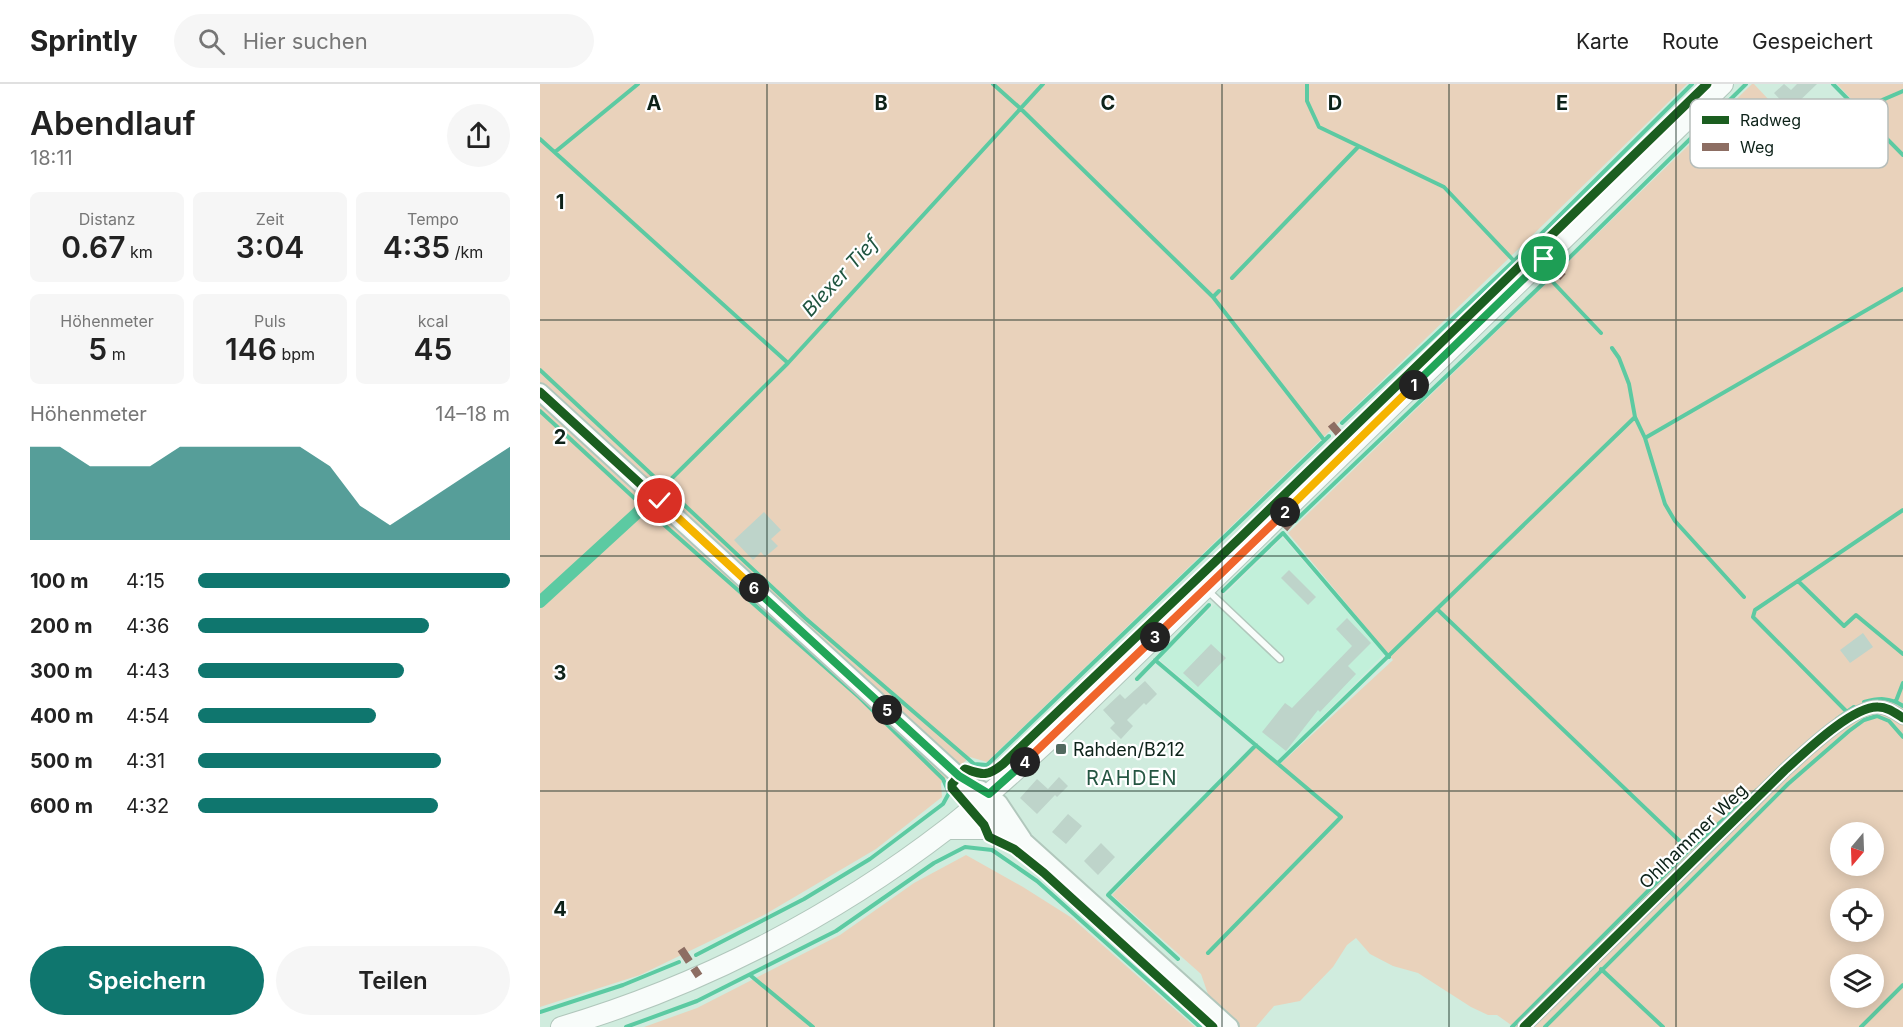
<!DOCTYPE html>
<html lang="de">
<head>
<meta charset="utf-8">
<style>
	:root { --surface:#fff; --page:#f6f6f6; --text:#222; --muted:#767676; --line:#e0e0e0; --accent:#0f766e }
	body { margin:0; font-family:Inter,sans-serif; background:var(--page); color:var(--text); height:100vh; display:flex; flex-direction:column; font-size:22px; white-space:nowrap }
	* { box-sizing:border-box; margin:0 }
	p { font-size:20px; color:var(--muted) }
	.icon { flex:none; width:33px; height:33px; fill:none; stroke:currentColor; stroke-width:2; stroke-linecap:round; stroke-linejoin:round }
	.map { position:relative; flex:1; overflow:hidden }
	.side { display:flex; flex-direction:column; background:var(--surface); width:540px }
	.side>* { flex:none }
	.needle { width:39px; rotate:199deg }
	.buttons { position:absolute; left:1290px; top:738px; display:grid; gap:12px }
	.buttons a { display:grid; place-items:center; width:54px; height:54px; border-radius:50%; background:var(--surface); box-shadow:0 3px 15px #0003; font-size:30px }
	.pin { position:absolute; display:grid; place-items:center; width:51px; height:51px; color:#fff; margin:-26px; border:3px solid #fff; border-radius:50%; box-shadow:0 2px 6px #0007 }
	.km { position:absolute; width:30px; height:30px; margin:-15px; border-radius:50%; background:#222; color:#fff; font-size:16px; line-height:30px; text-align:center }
	.round { display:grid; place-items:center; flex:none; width:63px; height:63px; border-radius:32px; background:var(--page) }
	.headline { display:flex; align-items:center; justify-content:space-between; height:102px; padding:0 30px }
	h1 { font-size:33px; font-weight:600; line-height:45px }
	.figures { display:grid; grid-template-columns:repeat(3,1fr); gap:9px; height:102px; padding:6px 30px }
	.figures div { display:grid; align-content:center; border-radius:9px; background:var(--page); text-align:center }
	.figures b { font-size:30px; font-weight:600 }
	.figures small { font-size:16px; font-weight:400 }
	.figures p { font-size:16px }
	.chart { height:168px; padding:12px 30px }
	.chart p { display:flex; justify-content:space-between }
	.chart svg { width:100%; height:108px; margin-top:6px; fill:var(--accent); opacity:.7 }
	.primary-button { display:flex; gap:12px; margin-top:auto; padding:12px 30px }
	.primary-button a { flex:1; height:69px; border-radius:36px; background:var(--accent); color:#fff; font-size:24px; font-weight:600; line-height:69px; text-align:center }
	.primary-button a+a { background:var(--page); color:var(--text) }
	ul { padding:0 30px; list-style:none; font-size:20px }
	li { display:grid; grid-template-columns:96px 72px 1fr; align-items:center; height:45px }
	li i { height:15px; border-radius:8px; background:var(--accent) }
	header { display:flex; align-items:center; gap:36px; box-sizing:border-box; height:84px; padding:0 30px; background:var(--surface); border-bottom:2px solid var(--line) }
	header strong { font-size:28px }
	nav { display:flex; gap:33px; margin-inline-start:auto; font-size:21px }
	.search { width:420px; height:54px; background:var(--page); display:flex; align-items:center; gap:15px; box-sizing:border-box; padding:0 21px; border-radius:33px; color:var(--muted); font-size:22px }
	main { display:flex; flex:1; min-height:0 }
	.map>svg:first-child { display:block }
	.built { fill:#c2f0da }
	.green { fill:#e9d2bb; fill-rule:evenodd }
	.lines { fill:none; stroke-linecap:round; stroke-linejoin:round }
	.stream { stroke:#5ccaa2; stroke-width:4 }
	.canal { stroke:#5ccaa2; stroke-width:12 }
	.building { fill:#bed4ca }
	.lane-casing { stroke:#b1c7bc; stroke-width:9 }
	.street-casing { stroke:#b1c7bc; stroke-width:15 }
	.secondary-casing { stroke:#b1c7bc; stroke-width:20 }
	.primary-casing { stroke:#b1c7bc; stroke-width:22 }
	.lane { stroke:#f8fcfa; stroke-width:6 }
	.street { stroke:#f8fcfa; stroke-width:12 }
	.secondary { stroke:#f8fcfa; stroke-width:16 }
	.primary { stroke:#f8fcfa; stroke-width:20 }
	.quiet { stroke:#8d6e63; stroke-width:8; stroke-dasharray:15 8; stroke-linecap:butt }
	.cycleway-casing { stroke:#fff; stroke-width:13 }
	.cycleway { stroke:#1b5e20; stroke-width:9 }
	.split-1-casing { stroke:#fff; stroke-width:12 }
	.split-2-casing { stroke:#fff; stroke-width:12 }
	.split-3-casing { stroke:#fff; stroke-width:12 }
	.split-4-casing { stroke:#fff; stroke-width:12 }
	.split-5-casing { stroke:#fff; stroke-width:12 }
	.split-6-casing { stroke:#fff; stroke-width:12 }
	.split-7-casing { stroke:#fff; stroke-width:12 }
	.split-1 { stroke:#22a559; stroke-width:8 }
	.split-2 { stroke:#f5b400; stroke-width:8 }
	.split-3 { stroke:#f0652b; stroke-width:8 }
	.split-4 { stroke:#f0652b; stroke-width:8 }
	.split-5 { stroke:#22a559; stroke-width:8 }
	.split-6 { stroke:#22a559; stroke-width:8 }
	.split-7 { stroke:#f5b400; stroke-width:8 }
	.grid { fill:none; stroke:#0d2219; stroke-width:1.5; stroke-opacity:0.55 }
	.poi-dot { fill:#51695e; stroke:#fff; stroke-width:2 }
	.labels { text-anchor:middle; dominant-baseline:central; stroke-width:4.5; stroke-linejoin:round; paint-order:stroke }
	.poi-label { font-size:18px; fill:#0d2219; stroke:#fff; text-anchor:start }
	.street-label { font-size:18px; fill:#0d2219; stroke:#fff }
	.water-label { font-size:20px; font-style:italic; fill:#1f5540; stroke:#fff }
	.neighbourhood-label { font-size:20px; letter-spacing:1.5px; fill:#255642; stroke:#fff }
	.key { fill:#fff; stroke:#b6bdba; stroke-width:1.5 }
	.key-label { font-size:16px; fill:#0d2219 }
	.grid-label { font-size:20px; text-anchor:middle; font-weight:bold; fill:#0d2219; stroke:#fff; stroke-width:4.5; stroke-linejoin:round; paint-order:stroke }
</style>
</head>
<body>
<header>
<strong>Sprintly</strong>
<div class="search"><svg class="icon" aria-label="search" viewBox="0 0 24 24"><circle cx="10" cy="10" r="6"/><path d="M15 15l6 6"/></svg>Hier suchen</div>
<nav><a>Karte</a><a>Route</a><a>Gespeichert</a></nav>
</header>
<main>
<section class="side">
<div class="headline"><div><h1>Abendlauf</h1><p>18:11</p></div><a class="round"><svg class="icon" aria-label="share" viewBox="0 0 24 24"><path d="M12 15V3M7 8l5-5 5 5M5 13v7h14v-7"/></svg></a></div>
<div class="figures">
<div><p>Distanz</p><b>0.67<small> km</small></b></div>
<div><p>Zeit</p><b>3:04</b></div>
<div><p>Tempo</p><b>4:35<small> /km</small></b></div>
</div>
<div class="figures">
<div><p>Höhenmeter</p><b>5<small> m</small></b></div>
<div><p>Puls</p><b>146<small> bpm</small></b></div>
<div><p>kcal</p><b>45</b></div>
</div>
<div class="chart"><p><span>Höhenmeter</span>14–18 m</p>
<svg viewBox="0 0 160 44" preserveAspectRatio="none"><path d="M0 44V6L10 6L20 14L30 14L40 14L50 6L60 6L70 6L80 6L90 6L100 14L110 30L120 38L130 30L140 22L150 14L160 6V44z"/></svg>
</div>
<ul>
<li><b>100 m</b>4:15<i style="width:100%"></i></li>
<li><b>200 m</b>4:36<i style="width:74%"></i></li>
<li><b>300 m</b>4:43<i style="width:66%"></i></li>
<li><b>400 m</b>4:54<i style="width:57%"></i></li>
<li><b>500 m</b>4:31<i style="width:78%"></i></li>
<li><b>600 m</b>4:32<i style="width:77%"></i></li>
</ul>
<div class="primary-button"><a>Speichern</a><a>Teilen</a></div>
</section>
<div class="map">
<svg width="1363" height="943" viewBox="0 0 1363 943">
	<rect width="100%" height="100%" fill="#d0ecde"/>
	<path class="built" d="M743 454 844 570 738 677 619 575Z"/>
	<path class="green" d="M0 0H1147L966 177 447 678 430 673 401 699 402 713 336 765 224 831 100 891 0 923Z
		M1212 0H1214L1285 76 1330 35 1297 0H1363V943H974L957 931H948L931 923 878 889 853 882 830 870 816 854 807 861 793 883 760 917 734 922 716 943H699L670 916 661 890 572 811 716 662 738 682 853 576 748 449ZM1300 748H1334V782H1300ZM1300 814H1334V848H1300ZM1300 880H1334V914H1300Z
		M426 771 483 803 532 834 655 943H104L157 924 300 851 374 799Z"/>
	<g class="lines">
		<path class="stream" d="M453 0 481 25 673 213 784 356
			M767 0V17L779 43 904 103 974 177
			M1293 0 1363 71
			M1319 26 1363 7
			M0 55 248 279
			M15 68 98 0
			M1023 180 1206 0
			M692 194 818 63
			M1009 194 1061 249
			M673 213 679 207
			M1072 264 1079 274 1089 300 1095 333 1105 354 1125 420 1135 437 1204 513
			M0 286 265 534 426 673 434 680 447 681 789 352
			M0 327 105 424 319 613 403 695 409 709 403 720 330 775 264 815 156 871
			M802 339 974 177 1152 0
			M1105 354 1363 205
			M121 405 248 279 503 0
			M755 437 1010 193
			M743 449 849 573
			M1258 497 1304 542 1316 531 1363 570
			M683 507 743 449
			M898 526 1149 766
			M615 576 801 733 668 869
			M597 595 669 521
			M1356 617 1363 599
			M1324 618C1338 614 1350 613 1363 622
			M1306 627 1213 533 1215 526 1363 426
			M1297 635 1314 623
			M738 679 1095 333
			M638 875 568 811 716 661
			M1061 885 1123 943
			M210 891 273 943
			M0 928 83 901 139 878
			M86 943 157 917 296 847 394 779 425 763 452 766 497 797 660 943
			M972 943 1149 766 1217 706
			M1005 943 1248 700 1309 647 1324 636 1337 632 1349 637 1363 653
			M1321 943 1363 901"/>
		<path class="canal" d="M0 518 108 419"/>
	</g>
	<path class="building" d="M1244 0 1251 6 1257 0H1277L1250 26 1234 9Z
		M224 428 241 446 231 455 238 462 225 473 221 468 213 476 194 456Z
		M749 486 776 513 768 521 741 494Z
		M807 534 831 559 808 582 816 590 780 628 778 626 746 667 722 648 745 619 752 624 812 562 796 545Z
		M1323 549 1333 563 1310 579 1300 566Z
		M671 560 686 574 658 603 643 589Z
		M605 597 617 610 606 621 604 619 587 636 593 642 581 655 570 644 575 639 563 626 580 610 585 615Z
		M519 693 528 702 517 713 515 711 497 730 480 714 497 695 508 705Z
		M528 730 542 742 526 760 512 748Z
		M561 759 575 773 558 791 544 777Z"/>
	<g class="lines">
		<defs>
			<path id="lane" d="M666 505 740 575"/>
			<path id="street" d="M984 943 1245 686C1264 669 1312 622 1338 623 1348 623 1355 629 1363 634"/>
			<path id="secondary" d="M0 308 419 692C440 721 453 740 485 758L690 943
				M440 705 459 719 483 755"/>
			<path id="primary" d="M407 745H463
				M21 943C160 902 293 833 407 745 443 717 476 686 510 655L1183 0"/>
		</defs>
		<use href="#lane" class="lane-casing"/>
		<use href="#street" class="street-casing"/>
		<use href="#secondary" class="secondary-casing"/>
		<use href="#primary" class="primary-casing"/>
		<use href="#lane" class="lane"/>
		<use href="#street" class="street"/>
		<use href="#secondary" class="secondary"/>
		<use href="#primary" class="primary"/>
		<path class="quiet" d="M1004 175 1023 193
			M791 340 811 364
			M739 434 753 447
			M141 865 159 892"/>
		<defs>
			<path id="cycleway" d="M0 308 419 692
				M673 943 504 789 474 765 449 753 444 741 412 704V700L425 685C443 691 447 693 463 680L702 452 1167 0
				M984 943 1245 686C1264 669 1312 622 1338 623 1348 623 1355 629 1363 634"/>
		</defs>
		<use href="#cycleway" class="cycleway-casing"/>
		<use href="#cycleway" class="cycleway"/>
	</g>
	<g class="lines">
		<defs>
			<path id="split-1" d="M874 301 1004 175"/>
			<path id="split-2" d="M745 428 874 301"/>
			<path id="split-3" d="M615 553 745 428"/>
			<path id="split-4" d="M485 678 615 553"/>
			<path id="split-5" d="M347 626 419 692 449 710 485 678"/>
			<path id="split-6" d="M214 504 347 626"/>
			<path id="split-7" d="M120 417 214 504"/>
		</defs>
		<use href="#split-1" class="split-1-casing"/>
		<use href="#split-2" class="split-2-casing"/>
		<use href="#split-3" class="split-3-casing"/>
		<use href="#split-4" class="split-4-casing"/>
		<use href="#split-5" class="split-5-casing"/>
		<use href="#split-6" class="split-6-casing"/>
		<use href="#split-7" class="split-7-casing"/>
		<use href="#split-1" class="split-1"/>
		<use href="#split-2" class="split-2"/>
		<use href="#split-3" class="split-3"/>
		<use href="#split-4" class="split-4"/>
		<use href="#split-5" class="split-5"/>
		<use href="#split-6" class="split-6"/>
		<use href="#split-7" class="split-7"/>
	</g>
	<path class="grid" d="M227 0V943M454 0V943M682 0V943M909 0V943M1136 0V943M0 236H1363M0 472H1363M0 707H1363"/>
	<rect class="poi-dot" x="515" y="659" width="12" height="12" rx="3"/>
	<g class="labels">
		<g class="poi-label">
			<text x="533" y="665">Rahden/B212</text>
		</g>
		<g class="street-label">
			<text transform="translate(1153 752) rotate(-44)">Ohlhammer Weg</text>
		</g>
		<g class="water-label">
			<text transform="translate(300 192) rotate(-47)">Blexer Tief</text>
		</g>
		<g class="neighbourhood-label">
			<text x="592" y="694">RAHDEN</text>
		</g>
	</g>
	<rect x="1150" y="15" width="198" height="69" rx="9" class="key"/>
	<rect x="1162" y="32" width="27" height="8" fill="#1b5e20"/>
	<rect x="1162" y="59" width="27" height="8" fill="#8d6e63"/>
	<g class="key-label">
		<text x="1200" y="42">Radweg</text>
		<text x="1200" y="69">Weg</text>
	</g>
	<g class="grid-label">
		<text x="114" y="26">A</text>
		<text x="341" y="26">B</text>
		<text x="568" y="26">C</text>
		<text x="795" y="26">D</text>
		<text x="1022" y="26">E</text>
		<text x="20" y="125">1</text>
		<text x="20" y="360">2</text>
		<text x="20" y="596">3</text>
		<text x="20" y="832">4</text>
	</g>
</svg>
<div class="buttons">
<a><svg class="needle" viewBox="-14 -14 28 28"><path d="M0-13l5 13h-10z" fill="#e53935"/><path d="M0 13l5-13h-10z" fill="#767676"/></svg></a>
<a><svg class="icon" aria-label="locate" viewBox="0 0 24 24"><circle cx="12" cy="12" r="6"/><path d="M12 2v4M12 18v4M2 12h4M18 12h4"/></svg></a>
<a><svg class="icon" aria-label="layers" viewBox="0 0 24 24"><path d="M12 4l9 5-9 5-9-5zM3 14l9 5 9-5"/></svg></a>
</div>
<div class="pin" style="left:1004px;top:175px;background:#1e9e55"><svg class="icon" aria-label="arrive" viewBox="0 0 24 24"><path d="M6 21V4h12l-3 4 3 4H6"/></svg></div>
<div class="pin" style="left:120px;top:417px;background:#d93025"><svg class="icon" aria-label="check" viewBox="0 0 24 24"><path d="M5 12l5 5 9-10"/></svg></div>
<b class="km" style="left:874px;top:301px">1</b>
<b class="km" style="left:745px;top:428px">2</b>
<b class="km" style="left:615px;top:553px">3</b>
<b class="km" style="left:485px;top:678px">4</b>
<b class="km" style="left:347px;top:626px">5</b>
<b class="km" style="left:214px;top:504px">6</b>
</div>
</main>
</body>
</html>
